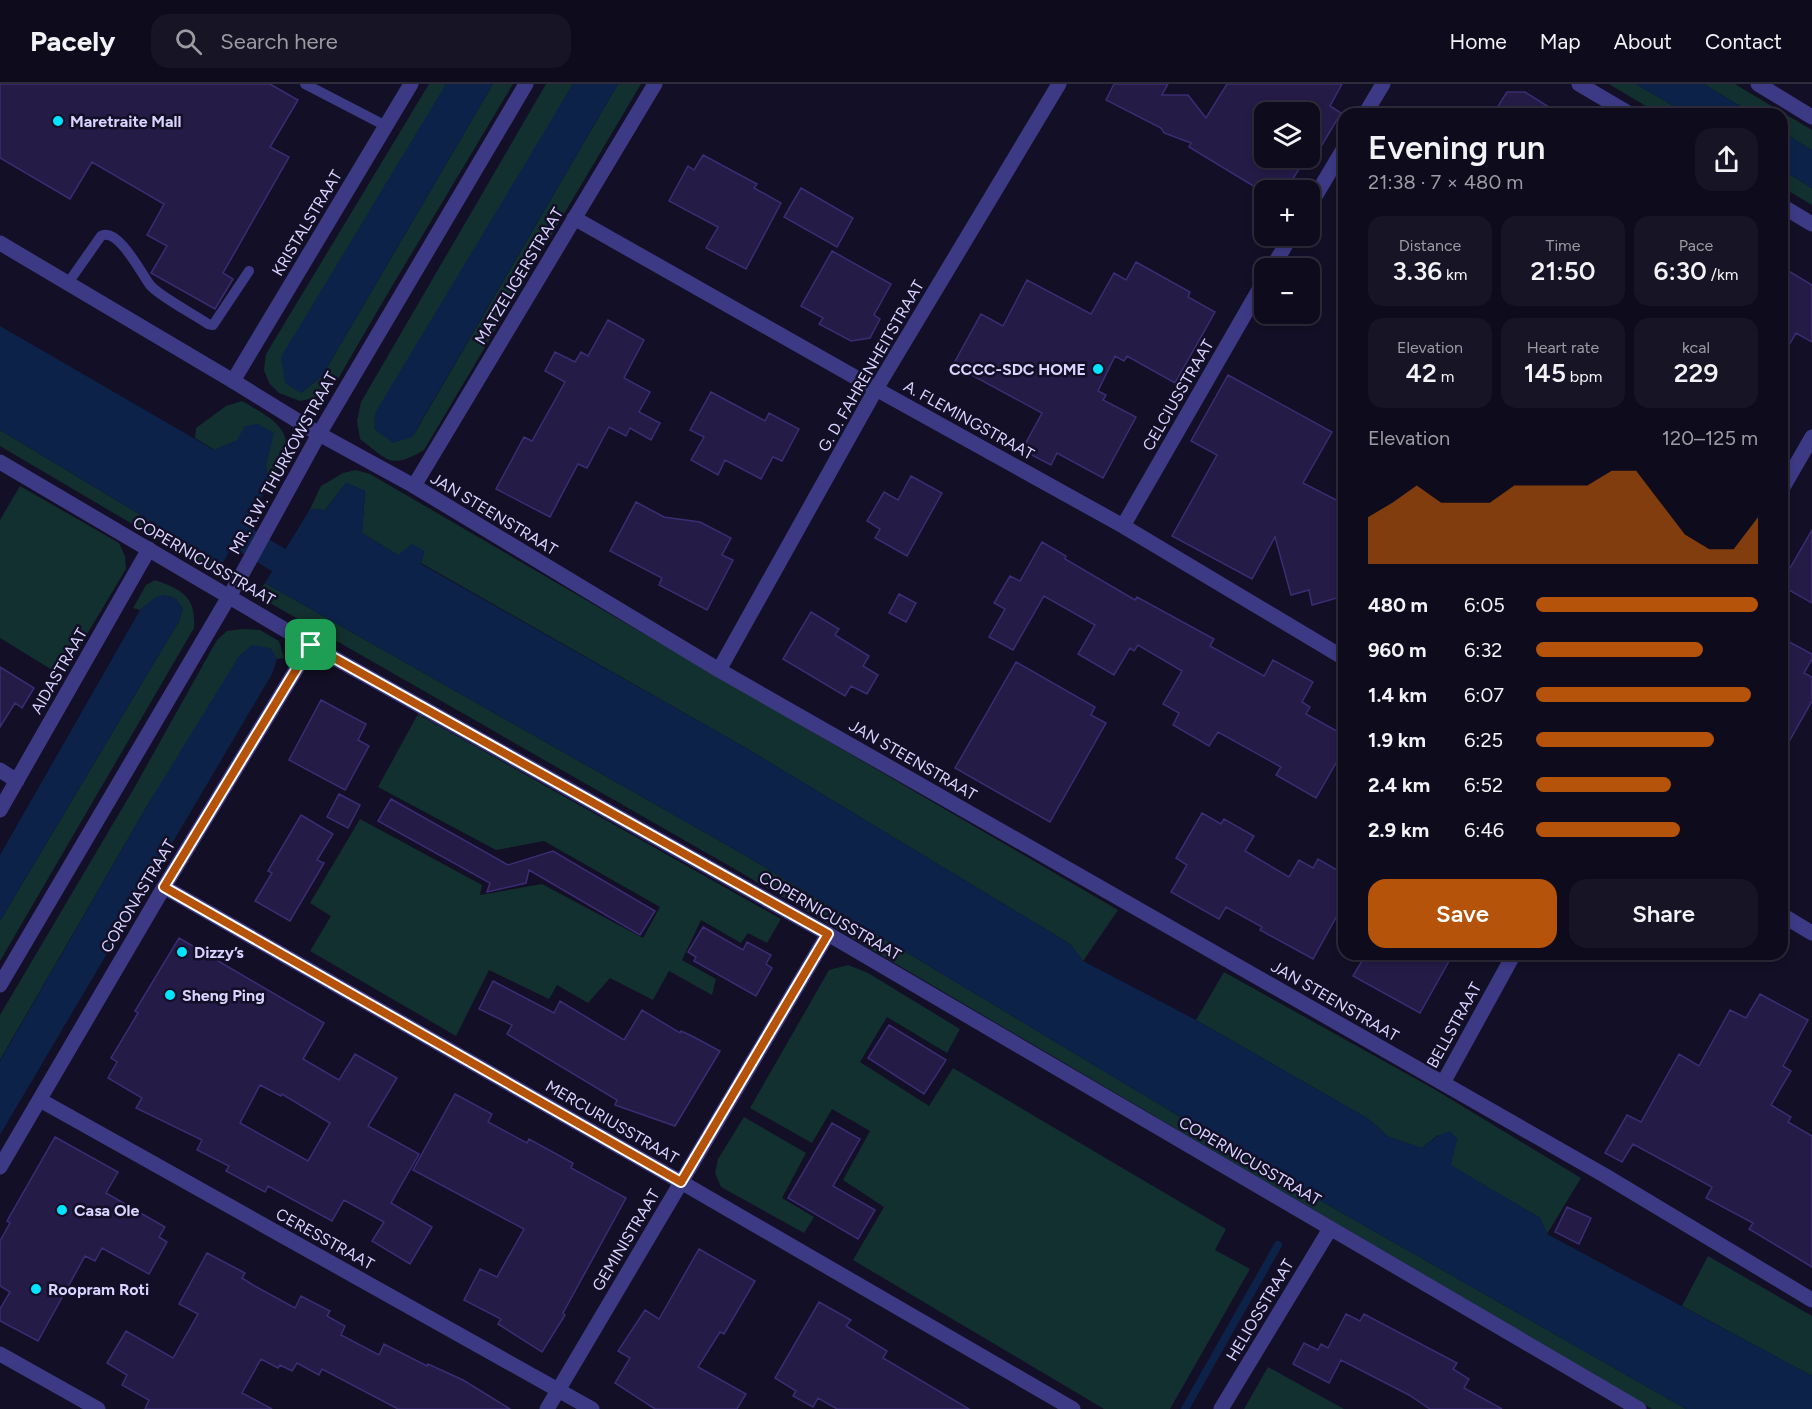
<!DOCTYPE html>
<html lang="en">
<head>
<meta charset="utf-8">
<style>
	:root { --surface:#0e0b1c; --page:#171425; --text:#f1f3f6; --muted:#9b9ba3; --line:#2e2b3b; --accent:#b45309 }
	body { margin:0; font-family:Figtree,sans-serif; background:var(--page); color:var(--text); height:100vh; display:flex; flex-direction:column; font-size:22px; white-space:nowrap }
	* { box-sizing:border-box; margin:0 }
	p { font-size:20px; color:var(--muted) }
	.icon { flex:none; width:33px; height:33px; fill:none; stroke:currentColor; stroke-width:2; stroke-linecap:round; stroke-linejoin:round }
	.map { position:relative; flex:1; overflow:hidden }
	.sheet { position:absolute; left:1338px; top:24px; width:450px; height:852px; display:flex; flex-direction:column; background:var(--surface); border-radius:18px; box-shadow:0 3px 9px #0003,0 0 0 2px var(--line) }
	.sheet>* { flex:none }
	.fabs { position:absolute; left:1254px; top:18px; display:grid; gap:12px }
	.fabs a { display:grid; place-items:center; width:66px; height:66px; border-radius:12px; background:var(--surface); box-shadow:0 3px 9px #0003,0 0 0 2px var(--line); font-size:30px }
	.pin { position:absolute; display:grid; place-items:center; width:51px; height:51px; color:#fff; margin:-26px; border-radius:12px; box-shadow:0 3px 9px #0006 }
	.round { display:grid; place-items:center; flex:none; width:63px; height:63px; border-radius:18px; background:var(--page) }
	.headline { display:flex; align-items:center; justify-content:space-between; height:102px; padding:0 30px }
	h1 { font-size:33px; font-weight:600; line-height:45px }
	.figures { display:grid; grid-template-columns:repeat(3,1fr); gap:9px; height:102px; padding:6px 30px }
	.figures div { display:grid; align-content:center; border-radius:15px; background:var(--page); text-align:center }
	.figures b { font-size:26px; font-weight:600 }
	.figures small { font-size:16px; font-weight:400 }
	.figures p { font-size:16px }
	.chart { height:168px; padding:12px 30px }
	.chart p { display:flex; justify-content:space-between }
	.chart svg { width:100%; height:108px; margin-top:6px; fill:var(--accent); opacity:.7 }
	.action { display:flex; gap:12px; margin-top:auto; padding:12px 30px }
	.action a { flex:1; height:69px; border-radius:18px; background:var(--accent); color:#fff; font-size:24px; font-weight:600; line-height:69px; text-align:center }
	.action a+a { background:var(--page); color:var(--text) }
	ul { padding:0 30px; list-style:none; font-size:20px }
	li { display:grid; grid-template-columns:96px 72px 1fr; align-items:center; height:45px }
	li i { height:15px; border-radius:8px; background:var(--accent) }
	header { display:flex; align-items:center; gap:36px; box-sizing:border-box; height:84px; padding:0 30px; background:var(--surface); border-bottom:2px solid var(--line) }
	header strong { font-size:28px }
	nav { display:flex; gap:33px; margin-inline-start:auto; font-size:21px }
	.search { width:420px; height:54px; background:var(--page); display:flex; align-items:center; gap:15px; box-sizing:border-box; padding:0 21px; border-radius:18px; color:var(--muted); font-size:22px }
	.map>svg:first-child { display:block }
	.green { fill:#12302f }
	.water { fill:#0c2248 }
	.lines { fill:none; stroke-linecap:round; stroke-linejoin:round }
	.stream { stroke:#0c2248; stroke-width:8 }
	.canal { stroke:#0c2248; stroke-width:26 }
	.building { fill:#241b47; stroke:#3b2d73; stroke-width:1.5; fill-rule:evenodd }
	.service { stroke:#3d3a85; stroke-width:10 }
	.minor { stroke:#3d3a85; stroke-width:15 }
	.tertiary { stroke:#3d3a85; stroke-width:15 }
	.route-casing { stroke:#fff; stroke-width:12 }
	.route { stroke:#b45309; stroke-width:8 }
	.poi-dot { fill:#00e5ff; stroke:#130f26; stroke-width:2 }
	.labels { text-anchor:middle; dominant-baseline:central; stroke-width:5; stroke-linejoin:round; paint-order:stroke }
	.poi-label { font-size:16px; font-weight:bold; fill:#d9d4ff; stroke:#130f26; text-anchor:start }
	.street-label { font-size:16px; fill:#d9d4ff; stroke:#130f26 }
</style>
</head>
<body>
<header>
<strong>Pacely</strong>
<div class="search"><svg class="icon" aria-label="search" viewBox="0 0 24 24"><circle cx="10" cy="10" r="6"/><path d="M15 15l6 6"/></svg>Search here</div>
<nav><a>Home</a><a>Map</a><a>About</a><a>Contact</a></nav>
</header>
<div class="map">
<svg width="1812" height="1325" viewBox="0 0 1812 1325">
	<rect width="100%" height="100%" fill="#130f26"/>
	<path class="green" d="M429 0H446L301 309 322 292 493 0H513L385 214 335 300 319 313 300 317 279 309 269 299 264 286 266 270Z
		M546 0H573L503 119 413 352 618 0H641L424 366C390 386 388 376 360 355L357 337 361 318Z
		M1609 0H1636L1687 30H1659Z
		M1704 0H1735L1812 46V66L1782 48V30H1753Z
		M1782 86 1812 104V121L1782 103Z
		M242 317C261 329 290 340 286 367 284 378 274 391 269 401L266 382 238 356 215 366 195 354 196 344 226 322Z
		M0 346 222 480 217 490 0 362Z
		M356 386 370 390 1118 826 1083 877 1070 860 746 664 421 479 424 467 398 471 362 449 365 407 346 399 325 426 310 425 321 402 343 389Z
		M20 402 119 459 125 472 126 485 62 592 0 554V436Z
		M155 496C183 506 196 513 194 544L0 877V837L179 537 183 525C169 502 156 513 140 526L133 524 146 501Z
		M265 499 741 769 1307 1109 1686 1325H1652L733 784 256 511Z
		M242 545 260 546 279 557 284 574 277 575 270 564 151 715 0 976V931L133 706 217 556 227 547Z
		M418 630 781 835 767 859 748 849 741 859 701 836 682 876 716 895 712 911 669 887 653 916 610 894 588 919 557 901 549 915 489 886 456 952 310 867 331 832 310 819 360 735 482 801 480 811 542 800 643 854 660 823 544 757 496 766 378 703Z
		M848 881 868 889 960 945 947 969 887 933 860 978 929 1022 953 984 1226 1145 1215 1166 1250 1185 1170 1325H1104L853 1176 884 1123 843 1096 870 1047 832 1025 812 1059 750 1024 829 886Z
		M1224 888 1434 1005 1581 1094 1547 1150 1540 1134 1450 1081 1457 1055 1438 1051 1422 1064 1389 1053 1367 1034 1196 936Z
		M744 1033 806 1069 782 1114 814 1133 804 1149 721 1103 715 1089 718 1075Z
		M1708 1172 1812 1232V1292L1682 1222Z
		M1268 1283 1344 1325H1244Z"/>
	<path class="water" d="M446 0H493L322 292 301 309 285 299 281 273Z
		M573 0H618L412 353 393 359 374 345 375 329Z
		M1636 0H1704L1753 30H1687Z
		M1782 48 1812 66V104L1782 86Z
		M0 242 214 366 237 356 245 342 258 340 274 349 266 382 269 401 222 480 0 346Z
		M346 399 365 407 362 449 398 471 412 460 424 467 421 480 746 664 1070 860 1083 877 1196 936 1367 1034 1389 1053 1422 1064 1439 1051 1450 1047 1457 1055 1451 1081 1540 1134 1547 1150 1812 1292V1325H1686L1307 1109 741 769 265 499 310 425 325 426Z
		M164 511 177 515 183 525 179 537 0 837V771L140 526 156 513Z
		M252 561 270 564 277 575 272 590 0 1051V977L151 715 239 572Z"/>
	<g class="lines">
		<path class="stream" d="M1185 1325 1278 1161"/>
		<path class="canal" d="M211 435 308 494"/>
	</g>
	<path class="building" d="M0 0H270L298 16 270 63 289 73 223 189 233 195 215 225 151 189 167 162 147 151 164 120 92 78 70 115 0 74Z
		M1114 0H1168L1162 11H1188L1206 34 1227 0H1342L1330 22 1341 29 1310 81V28H1264V74H1306L1286 106H1260L1189 63 1191 59 1164 49 1161 44 1106 16Z
		M1507 8H1525L1560 30H1493Z
		M703 71 757 100 754 104 781 119 746 185 706 164 718 143 669 117 688 82 694 86Z
		M801 104 853 134 837 163 784 133Z
		M832 167 891 200 874 231 880 235 870 254 851 257 819 240 823 234 801 222Z
		M1136 178 1190 208 1188 213 1215 228 1175 299 1127 272 1124 277 1115 272 1098 307 1106 311 1103 316 1136 333 1103 394 1057 369 1051 381 1022 366 1042 329 953 281 981 230 1003 242 1027 196 1091 230 1114 189 1126 196Z
		M1782 183 1812 201V258L1796 249 1782 273Z
		M608 236 644 256 624 294 650 308 639 328 660 339 651 356 630 344 626 352 609 343 587 384 578 380 550 433 496 405 524 353 532 357 565 298 545 287 555 268 575 278 581 268 588 272Z
		M1228 291 1332 348 1303 399 1344 420V512L1312 521 1309 506 1291 511 1275 453 1252 495 1172 452 1217 371 1191 357Z
		M711 308 765 337 769 329 799 345 782 377 773 373 761 395 725 376 718 391 691 376 704 353 690 346Z
		M911 392 942 409 907 472 875 454 880 445 867 437 884 408 898 416Z
		M636 418 664 433 700 438 731 454 722 471 733 476 707 526 659 501 662 494 610 467Z
		M1812 446V519L1782 502V498Z
		M1042 458 1066 472 1065 475 1135 516 1137 513 1214 555 1210 562 1264 592 1273 576 1313 598 1302 618 1310 623 1306 630 1344 651V665L1316 714 1276 691 1281 683 1218 648 1209 662 1173 641 1179 629 1163 620 1182 587 1138 561 1134 567 1130 564 1114 591 1078 570 1095 541 1044 512 1013 566 989 553 1005 525 994 519 1010 492 1020 497Z
		M899 510 916 519 906 538 889 529Z
		M811 528 839 545 835 551 869 572 863 582 878 591 867 610 851 602 845 612 783 575Z
		M1782 554 1812 570V575L1804 589 1812 593V617L1782 670Z
		M1016 578 1095 623 1091 631 1106 639 1050 738 955 684Z
		M0 583 34 604 22 624 15 619 0 643Z
		M321 616 366 640 358 656 369 662 345 706 289 676Z
		M339 710 360 721 348 744 327 733Z
		M391 715 508 781 553 767 655 827 640 851 529 786 526 799 487 808 490 799 378 737Z
		M1202 729 1221 740 1224 735 1254 752 1245 767 1289 793 1299 776 1313 784 1318 775 1344 790V819L1313 875 1260 846 1262 843 1226 823 1219 835 1171 808 1187 781 1176 774Z
		M301 731 333 750 317 776 324 779 290 837 255 817 272 789 268 787Z
		M703 843 743 866 747 858 771 871 766 880 772 884 756 912 694 877 696 873 688 868Z
		M179 854 324 939 303 975 339 996 355 970 397 994 368 1042 419 1070 391 1119 432 1143 410 1180 372 1157 384 1138 344 1116 332 1137 268 1102 265 1108 226 1087 229 1082 197 1066 202 1056 136 1024 142 1014 108 994 117 978 111 974 138 929 135 927ZM260 1001 281 1012 282 1010 330 1039 308 1077 240 1039Z
		M1366 870H1453L1420 929 1353 892Z
		M493 897 554 929 560 917 624 956 642 926 680 949 681 947 692 952 720 967 675 1042 615 1021 617 1016 507 950 512 941 479 925Z
		M1760 910 1808 936 1783 982 1791 987 1771 1021 1791 1033 1788 1038 1812 1052V1183L1749 1145 1753 1139 1706 1114 1712 1103 1633 1060 1622 1078 1605 1069 1627 1031 1641 1038 1679 970 1699 982 1730 926 1746 934Z
		M889 941 946 976 924 1010 868 974Z
		M455 1010 492 1030 488 1038 527 1059 529 1055 573 1079 571 1084 626 1114 563 1229 565 1231 542 1268 498 1240 501 1235 464 1216 480 1185 497 1193 524 1145 413 1086Z
		M832 1039 860 1055 833 1102 875 1126 858 1155 788 1114Z
		M55 1053 118 1088 106 1109 165 1143 159 1153 167 1158 149 1190 102 1164 95 1177 85 1172 38 1257 0 1237V1225L10 1208 0 1202V1157L10 1139 7 1137Z
		M1567 1123 1591 1134 1579 1160 1555 1148Z
		M699 1165 755 1197 724 1250 720 1248 698 1283 746 1310 737 1325H655L615 1299 630 1274 618 1267 645 1226 659 1235Z
		M207 1169 245 1189 242 1194 253 1201 295 1224 301 1212 330 1227 327 1232 345 1242 341 1251 379 1271 384 1260 427 1282 428 1280 463 1296 510 1325H398L322 1285 319 1291 297 1279 292 1287 280 1281 278 1284 261 1275 242 1309 272 1325H145L149 1316 122 1301 127 1291 107 1279 126 1247 173 1274 198 1230 179 1220Z
		M819 1218 851 1236 846 1242 887 1267 883 1274 969 1325H837L818 1314 813 1323 793 1312 796 1307 775 1294Z
		M1346 1230 1360 1237 1364 1230 1457 1279 1453 1285 1469 1295 1464 1304 1502 1325H1430L1409 1311 1341 1276 1329 1299 1293 1280 1304 1259 1318 1266 1321 1260 1328 1264Z"/>
	<g class="lines">
		<path class="service" d="M305 0 386 42
			M68 199 101 152C118 143 141 189 150 201 159 212 195 231 208 240L213 241 249 187"/>
		<path class="minor" d="M1579 0 1630 30
			M1758 0 1812 33
			M1365 30 1383 0
			M1310 121 1344 64
			M1782 122 1812 140
			M574 134 876 305 1123 442 1344 574
			M1272 184 1291 152
			M233 297 411 0
			M414 402 655 0
			M1782 405 1812 353
			M1123 442 1264 197
			M719 586 876 305 1059 0
			M0 686 17 697
			M0 726 149 465
			M164 803 681 1098 1073 1325
			M1782 831 1812 849
			M1443 999 1514 870
			M40 1016 592 1325
			M0 1083 164 803 311 561
			M0 1270 98 1325
			M547 1325 828 850
			M1221 1325 1330 1145"/>
		<path class="tertiary" d="M0 159 233 297 319 350 414 402 719 586 1604 1091 1812 1216
			M0 378 311 561 828 850 1639 1325
			M0 901 237 499 319 350 526 0"/>
	</g>
	<g class="lines">
		<defs>
			<path id="route" d="M311 561 828 850 681 1098 164 803Z"/>
		</defs>
		<use href="#route" class="route-casing"/>
		<use href="#route" class="route"/>
	</g>
	<g class="poi-dot">
		<circle cx="58" cy="37" r="6"/>
		<circle cx="1098" cy="285" r="6"/>
		<circle cx="182" cy="868" r="6"/>
		<circle cx="170" cy="911" r="6"/>
		<circle cx="62" cy="1126" r="6"/>
		<circle cx="36" cy="1205" r="6"/>
	</g>
	<g class="labels">
		<g class="poi-label">
			<text x="70" y="37">Maretraite Mall</text>
			<text x="1086" y="285" text-anchor="end">CCCC-SDC HOME</text>
			<text x="194" y="868">Dizzy’s</text>
			<text x="182" y="911">Sheng Ping</text>
			<text x="74" y="1126">Casa Ole</text>
			<text x="48" y="1205">Roopram Roti</text>
		</g>
		<g class="street-label">
			<text transform="translate(307 139) rotate(-59)">KRISTALSTRAAT</text>
			<text transform="translate(519 192) rotate(-59)">MATZELIGERSTRAAT</text>
			<text transform="translate(871 282) rotate(-60)">G. D. FAHRENHEITSTRAAT</text>
			<text transform="translate(1178 311) rotate(-60)">CELCIUSSTRAAT</text>
			<text transform="translate(969 336) rotate(29)">A. FLEMINGSTRAAT</text>
			<text transform="translate(283 379) rotate(-61)">MR. R.W. THURKOWSTRAAT</text>
			<text transform="translate(494 430) rotate(31)">JAN STEENSTRAAT</text>
			<text transform="translate(204 477) rotate(30)">COPERNICUSSTRAAT</text>
			<text transform="translate(59 587) rotate(-60)">AIDASTRAAT</text>
			<text transform="translate(913 676) rotate(30)">JAN STEENSTRAAT</text>
			<text transform="translate(138 812) rotate(-59)">CORONASTRAAT</text>
			<text transform="translate(830 832) rotate(30)">COPERNICUSSTRAAT</text>
			<text transform="translate(1335 917) rotate(30)">JAN STEENSTRAAT</text>
			<text transform="translate(1454 941) rotate(-61)">BELLSTRAAT</text>
			<text transform="translate(612 1038) rotate(30)">MERCURIUSSTRAAT</text>
			<text transform="translate(1250 1077) rotate(30)">COPERNICUSSTRAAT</text>
			<text transform="translate(325 1155) rotate(29)">CERESSTRAAT</text>
			<text transform="translate(626 1156) rotate(-59)">GEMINISTRAAT</text>
			<text transform="translate(1260 1226) rotate(-59)">HELIOSSTRAAT</text>
		</g>
	</g>
</svg>
<div class="fabs">
<a><svg class="icon" aria-label="layers" viewBox="0 0 24 24"><path d="M12 4l9 5-9 5-9-5zM3 14l9 5 9-5"/></svg></a>
<a>+</a>
<a>−</a>
</div>
<div class="pin" style="left:311px;top:561px;background:#1e9e55"><svg class="icon" aria-label="arrive" viewBox="0 0 24 24"><path d="M6 21V4h12l-3 4 3 4H6"/></svg></div>
<section class="sheet">
<div class="headline"><div><h1>Evening run</h1><p>21:38 · 7 × 480 m</p></div><a class="round"><svg class="icon" aria-label="share" viewBox="0 0 24 24"><path d="M12 15V3M7 8l5-5 5 5M5 13v7h14v-7"/></svg></a></div>
<div class="figures">
<div><p>Distance</p><b>3.36<small> km</small></b></div>
<div><p>Time</p><b>21:50</b></div>
<div><p>Pace</p><b>6:30<small> /km</small></b></div>
</div>
<div class="figures">
<div><p>Elevation</p><b>42<small> m</small></b></div>
<div><p>Heart rate</p><b>145<small> bpm</small></b></div>
<div><p>kcal</p><b>229</b></div>
</div>
<div class="chart"><p><span>Elevation</span>120–125 m</p>
<svg viewBox="0 0 160 44" preserveAspectRatio="none"><path d="M0 44V25L10 19L20 12L30 19L40 19L50 19L60 12L70 12L80 12L90 12L100 6L110 6L120 19L130 32L140 38L150 38L160 25V44z"/></svg>
</div>
<ul>
<li><b>480 m</b>6:05<i style="width:100%"></i></li>
<li><b>960 m</b>6:32<i style="width:75%"></i></li>
<li><b>1.4 km</b>6:07<i style="width:97%"></i></li>
<li><b>1.9 km</b>6:25<i style="width:80%"></i></li>
<li><b>2.4 km</b>6:52<i style="width:61%"></i></li>
<li><b>2.9 km</b>6:46<i style="width:65%"></i></li>
</ul>
<div class="action"><a>Save</a><a>Share</a></div>
</section>
</div>
</body>
</html>
